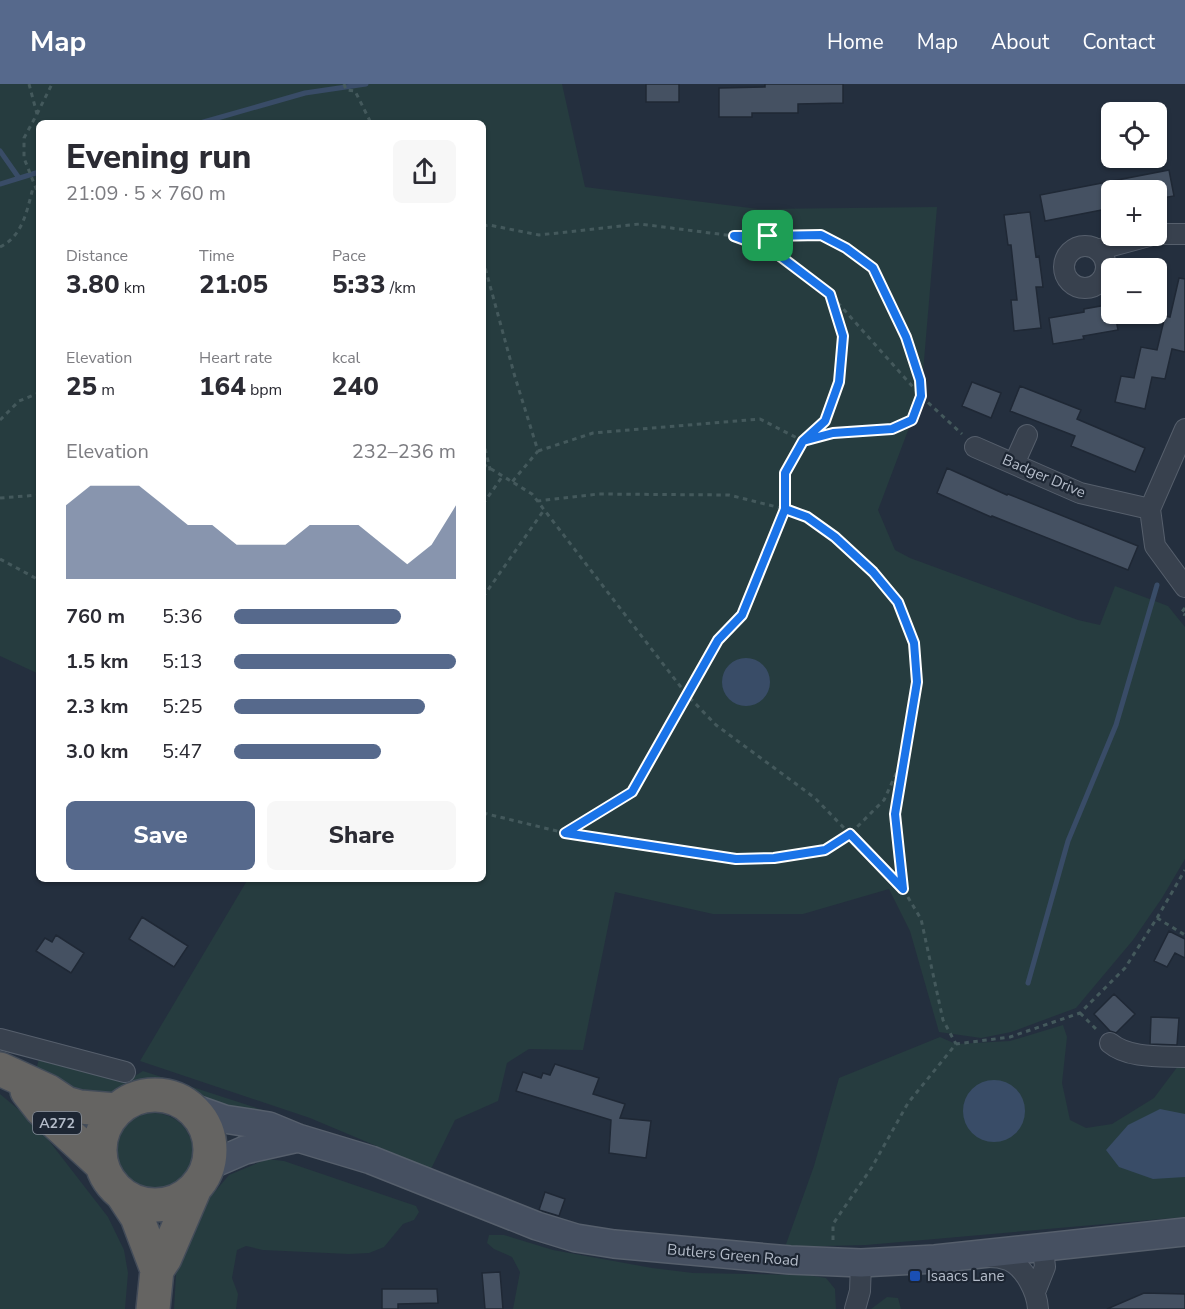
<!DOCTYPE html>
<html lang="en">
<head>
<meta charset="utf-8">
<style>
	:root { --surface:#fff; --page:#f7f7f7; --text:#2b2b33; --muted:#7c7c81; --accent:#56698c }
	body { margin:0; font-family:"Nunito Sans",sans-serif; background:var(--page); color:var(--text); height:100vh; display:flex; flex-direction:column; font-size:22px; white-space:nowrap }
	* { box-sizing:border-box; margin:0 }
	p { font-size:20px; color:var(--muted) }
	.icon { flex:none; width:33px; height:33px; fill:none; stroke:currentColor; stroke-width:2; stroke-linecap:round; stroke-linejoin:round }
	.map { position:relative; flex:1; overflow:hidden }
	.panel { position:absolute; left:36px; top:36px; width:450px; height:762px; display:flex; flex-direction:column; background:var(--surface); border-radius:9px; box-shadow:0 2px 4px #0004 }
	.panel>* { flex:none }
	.fabs { position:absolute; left:1101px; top:18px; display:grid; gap:12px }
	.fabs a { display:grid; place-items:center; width:66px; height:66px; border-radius:9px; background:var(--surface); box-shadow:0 2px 4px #0004; font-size:30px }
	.pin { position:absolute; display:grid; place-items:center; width:51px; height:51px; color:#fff; margin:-26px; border-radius:12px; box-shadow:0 3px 9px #0006 }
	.round { display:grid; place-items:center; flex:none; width:63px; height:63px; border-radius:9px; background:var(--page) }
	.summary { display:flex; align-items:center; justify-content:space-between; height:102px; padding:0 30px }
	h1 { font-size:33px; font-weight:800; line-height:45px }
	.figures { display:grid; grid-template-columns:repeat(3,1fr); gap:9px; height:102px; padding:6px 30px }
	.figures div { display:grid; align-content:center }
	.figures b { font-size:26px; font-weight:800 }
	.figures small { font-size:16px; font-weight:400 }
	.figures p { font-size:16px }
	.chart { height:168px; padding:12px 30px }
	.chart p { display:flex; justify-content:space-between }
	.chart svg { width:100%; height:108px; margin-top:6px; fill:var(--accent); opacity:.7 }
	.primary-button { display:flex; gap:12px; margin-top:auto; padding:12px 30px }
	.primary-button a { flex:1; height:69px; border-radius:9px; background:var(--accent); color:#fff; font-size:24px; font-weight:800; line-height:69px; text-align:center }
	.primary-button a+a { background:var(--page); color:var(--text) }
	ul { padding:0 30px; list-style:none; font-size:20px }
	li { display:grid; grid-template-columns:96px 72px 1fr; align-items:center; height:45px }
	li i { height:15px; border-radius:8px; background:var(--accent) }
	header { display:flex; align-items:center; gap:36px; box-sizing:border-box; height:84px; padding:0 30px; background:var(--accent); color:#fff }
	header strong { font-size:28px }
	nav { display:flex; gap:33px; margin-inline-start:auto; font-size:21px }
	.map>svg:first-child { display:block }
	.green { fill:#263c3f }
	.water { fill:#394c67 }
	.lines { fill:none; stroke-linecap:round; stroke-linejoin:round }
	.stream { stroke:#394c67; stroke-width:5 }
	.building { fill:#455162; stroke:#1f2835; stroke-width:1.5 }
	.minor-casing { stroke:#565f6c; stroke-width:22 }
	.secondary-casing { stroke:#565f6c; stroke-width:30 }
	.trunk-casing { stroke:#434c59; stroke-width:36 }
	.path { stroke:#44595c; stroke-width:3; stroke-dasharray:4.5 4.5; stroke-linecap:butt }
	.minor { stroke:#38414e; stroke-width:20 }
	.secondary { stroke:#465061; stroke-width:27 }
	.trunk { stroke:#656462; stroke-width:33 }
	.route-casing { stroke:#fff; stroke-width:12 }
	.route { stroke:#1a73e8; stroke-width:8 }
	.transit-dot { fill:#1a4fb4; stroke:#1d2633; stroke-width:2 }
	.labels { text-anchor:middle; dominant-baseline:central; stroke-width:4.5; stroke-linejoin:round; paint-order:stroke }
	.shield { fill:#1d2633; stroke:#878f9c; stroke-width:1.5 }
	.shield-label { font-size:14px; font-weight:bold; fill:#b4bcc9 }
	.street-label { font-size:15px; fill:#b4bcc9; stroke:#1d2633 }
	.poi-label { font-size:15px; fill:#b4bcc9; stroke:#1d2633; text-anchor:start }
</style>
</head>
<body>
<header>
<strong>Map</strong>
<nav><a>Home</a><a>Map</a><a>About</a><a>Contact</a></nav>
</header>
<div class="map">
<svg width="1185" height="1225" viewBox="0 0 1185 1225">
	<rect width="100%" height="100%" fill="#242f3e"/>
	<path class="green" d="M0 0H562L585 103 758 125 937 123 921 312 878 426 895 466 910 474 1078 536 1100 541 1115 502 1168 522 1185 543V775L1162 814 1133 856 1076 924 1011 948 981 954 939 948 910 847 889 805 803 830H713L615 808 583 966 529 965 507 979 498 1017 455 1036 431 1085 310 1034 140 977 248 795H483V39H39V590L0 572Z
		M1063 941 1067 953 1062 999 1070 1036 1086 1044 1112 1040 1154 1014 1178 982 1185 984V1133L866 1161 785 1163 814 1082 839 994 940 953 956 960 1010 957Z
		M39 975 130 995 143 987 278 1031 229 1024 172 1000 158 998 140 999 110 1011 81 1013 36 986Z
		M0 1010 36 1040 108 1133 124 1166 128 1189 125 1225H0Z
		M115 1068a39 39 0 1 1 78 0a39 39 0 1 1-78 0Z
		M267 1075 284 1077 416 1122 419 1128 414 1136 403 1140 384 1163 369 1169 349 1170 263 1166 246 1162 237 1166 232 1194 238 1210 236 1225H174L176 1190 201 1124 229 1091Z
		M489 1151H504L553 1166 652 1184 693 1189 807 1191 826 1194 835 1205 836 1225H513L520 1188 512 1173 494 1165 487 1159Z
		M887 1213 898 1214 901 1225H871Z"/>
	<path class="water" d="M722 598a24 24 0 1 1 48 0a24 24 0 1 1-48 0Z
		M963 1027a31 31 0 1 1 62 0a31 31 0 1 1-62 0Z
		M1160 1025 1185 1030V1093L1153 1095 1119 1083 1106 1066 1128 1041Z"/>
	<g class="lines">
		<path class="stream" d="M200 39 305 9 366 0
			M0 67 19 94
			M0 100 39 88
			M1028 899 1068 757 1116 641 1157 501"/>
	</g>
	<path class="building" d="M646 0H679V18H646Z
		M765 0H843V19L798 20V29H752V33H719V4L765 3Z
		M1169 86 1174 112 1156 115V106H1112V124L1045 137 1040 111Z
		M1030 128 1036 173 1039 172 1043 203H1036L1041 244 1014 247 1011 216H1017L1011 161H1008L1004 131Z
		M1179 194 1185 195V268L1172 265 1165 295 1152 293 1145 325 1115 318 1121 292 1134 294 1141 263 1157 266 1165 232 1170 233Z
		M1112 220V230H1115L1118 246 1083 252 1084 255 1053 260 1049 234 1084 228V225Z
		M972 298 1001 309 991 334 962 322Z
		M1020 302 1081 326 1077 335 1145 364 1135 388 1071 362 1075 352 1010 327Z
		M947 384 1007 411 1008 410 1138 462 1128 486 992 432 991 433 937 409Z
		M142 833 188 862 174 883 129 855Z
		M1169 847 1185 855V874L1175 869 1167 883 1154 877Z
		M56 851 84 869 71 889 36 867 45 854 52 858Z
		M1114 910 1135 930 1116 949 1110 947 1094 930Z
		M1151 933 1179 934 1177 961 1150 960Z
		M555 980 599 994 593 1010 625 1020 620 1034 651 1037 646 1074 609 1069 611 1036 516 1007 523 988 541 994 543 989 550 991Z
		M545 1108 565 1115 559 1132 539 1126Z
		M500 1188 503 1225H485L482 1189Z
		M382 1205H437L438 1219 398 1220V1225H382Z
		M1144 1209 1185 1210V1225H1107Z"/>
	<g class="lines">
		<defs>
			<path id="minor" d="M1156 150H1185
				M1064 183a21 21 0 1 1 42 0a21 21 0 1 1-42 0Z
				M1097 166 1149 152
				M1185 345 1150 425 1155 462 1185 503
				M975 363 1080 409 1150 425
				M1014 380 1027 351
				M0 955 125 988
				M1110 959C1129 975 1162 972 1185 973
				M989 1173C995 1173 1002 1174 1008 1176 1025 1183 1037 1208 1038 1225
				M1035 1208 1045 1183 1043 1164
				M855 1225 860 1207 861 1179"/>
			<path id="secondary" d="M190 1023 224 1035 269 1042 298 1054 371 1076 537 1142 576 1154 614 1160 790 1176 861 1179 935 1175 1185 1148
				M208 1082 245 1066 298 1054"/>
			<path id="trunk" d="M0 985 48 1007 66 1019 80 1023 116 1026
				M27 1007 41 1025 102 1081
				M100 1066a55 55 0 1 1 110 0a55 55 0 1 1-110 0Z
				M122 1110 137 1133 157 1186 153 1225
				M157 1186 165 1174 195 1104"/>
		</defs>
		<use href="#minor" class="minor-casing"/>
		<use href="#secondary" class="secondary-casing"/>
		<use href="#trunk" class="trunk-casing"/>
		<path class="path" d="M29 0 37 30 24 54V74L39 112
			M344 0 346 6 355 7 371 39
			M37 30 52 0
			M483 142 489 141 539 151 640 140 734 152 772 166 830 210 921 312 962 350
			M0 163C23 152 27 126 33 104
			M483 176 515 293 538 367 512 398
			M0 336 19 317 39 309
			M483 356 490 385 483 384
			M538 367 593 349 760 335 803 357 825 337 839 298 843 251 831 212
			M483 380 532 410 687 611 716 641 815 714 903 805 921 835 943 936 956 960
			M0 414 39 411
			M483 420 502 393
			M0 475 39 496
			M483 513 544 426
			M1185 524 1181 529 1185 531
			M483 729 565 749 665 765 736 775 774 774 825 766 850 750 884 716 906 668 917 598 914 559 898 518 873 488 835 453 807 433 785 425 729 411 598 410 538 417
			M566 748 631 708 718 556 742 531 785 425V389L803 357 833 349 892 345 912 336 921 312 920 296 906 253 872 184 846 164 821 151 734 152
			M903 805 895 731 905 673
			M1157 834 1185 851
			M1080 929 1098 947
			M833 1156V1140L872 1083 908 1019 956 960 1010 953 1080 929 1125 884 1157 834 1185 786"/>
		<use href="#minor" class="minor"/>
		<use href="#secondary" class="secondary"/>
		<use href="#trunk" class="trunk"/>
	</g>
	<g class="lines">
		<defs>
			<path id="route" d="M768 152H734L772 166 830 210 843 252 839 298 825 337 803 357 785 389V425L742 531 718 556 632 708 565 749 736 775 774 774 825 766 850 750 903 805 895 730 917 598 914 559 898 518 873 488 835 453 807 433 785 425V389L803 357 833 349 892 345 912 336 921 312 920 296 906 253 873 184 846 164 821 151 768 152"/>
		</defs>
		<use href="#route" class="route-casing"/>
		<use href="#route" class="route"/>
	</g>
	<rect class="transit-dot" x="909" y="1186" width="12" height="12" rx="3"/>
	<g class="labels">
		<rect class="shield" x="33" y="1028" width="48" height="22" rx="4.5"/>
		<g class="shield-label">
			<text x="57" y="1039">A272</text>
		</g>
		<g class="street-label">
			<text transform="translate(1044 392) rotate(23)">Badger Drive</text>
			<text transform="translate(733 1171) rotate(5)">Butlers Green Road</text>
		</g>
		<g class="poi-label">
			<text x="927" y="1192">Isaacs Lane</text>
		</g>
	</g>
</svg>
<div class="fabs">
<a><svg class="icon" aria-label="locate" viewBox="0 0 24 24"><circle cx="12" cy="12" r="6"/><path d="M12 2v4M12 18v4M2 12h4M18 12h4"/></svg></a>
<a>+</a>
<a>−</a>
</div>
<div class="pin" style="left:768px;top:152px;background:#1e9e55"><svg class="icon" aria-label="arrive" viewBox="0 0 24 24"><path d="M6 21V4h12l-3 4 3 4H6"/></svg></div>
<section class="panel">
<div class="summary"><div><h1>Evening run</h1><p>21:09 · 5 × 760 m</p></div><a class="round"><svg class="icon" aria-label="share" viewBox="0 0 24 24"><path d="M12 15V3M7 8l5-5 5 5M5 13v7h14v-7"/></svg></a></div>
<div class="figures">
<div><p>Distance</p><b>3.80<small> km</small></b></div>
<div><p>Time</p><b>21:05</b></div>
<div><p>Pace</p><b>5:33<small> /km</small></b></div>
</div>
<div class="figures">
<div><p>Elevation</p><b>25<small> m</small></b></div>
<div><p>Heart rate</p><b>164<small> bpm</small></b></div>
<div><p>kcal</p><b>240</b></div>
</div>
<div class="chart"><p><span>Elevation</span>232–236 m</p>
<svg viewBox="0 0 160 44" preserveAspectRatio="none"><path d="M0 44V14L10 6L20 6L30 6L40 14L50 22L60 22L70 30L80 30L90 30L100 22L110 22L120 22L130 30L140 38L150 30L160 14V44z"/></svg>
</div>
<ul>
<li><b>760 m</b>5:36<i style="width:75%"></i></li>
<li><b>1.5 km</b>5:13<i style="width:100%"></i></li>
<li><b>2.3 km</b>5:25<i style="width:86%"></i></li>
<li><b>3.0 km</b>5:47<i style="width:66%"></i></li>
</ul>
<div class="primary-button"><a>Save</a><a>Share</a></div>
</section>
</div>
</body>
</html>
